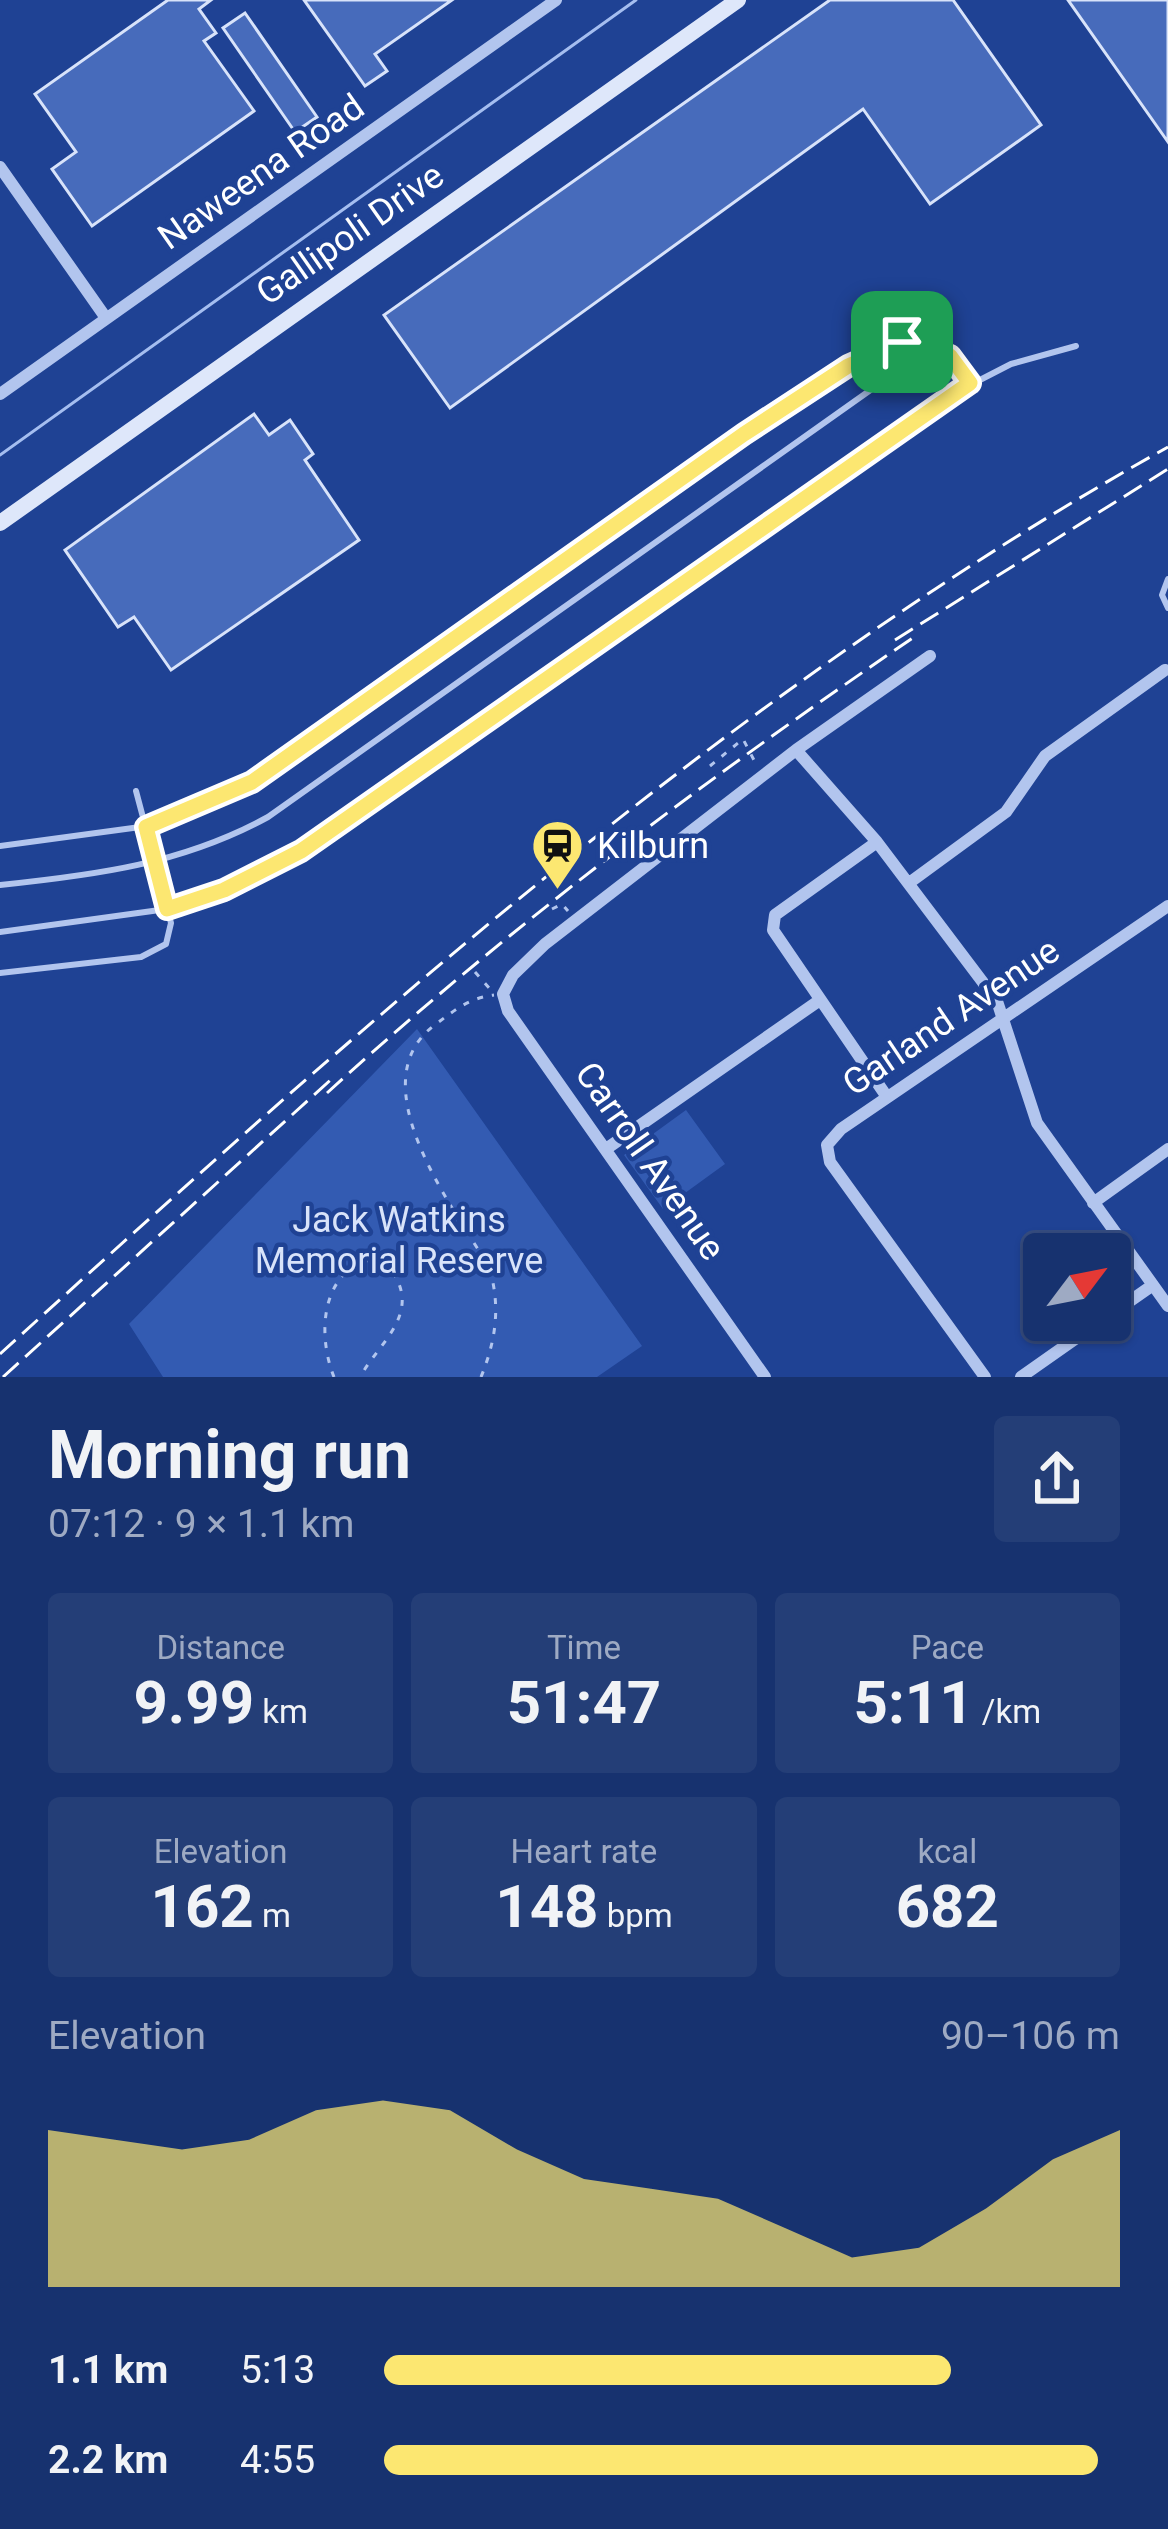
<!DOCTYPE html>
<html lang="en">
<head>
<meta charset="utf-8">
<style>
	:root { --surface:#17326f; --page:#243e77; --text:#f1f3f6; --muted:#9eaac3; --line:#364d82; --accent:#fce771 }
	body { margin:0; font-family:Roboto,sans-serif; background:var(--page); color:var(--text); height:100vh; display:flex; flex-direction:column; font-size:45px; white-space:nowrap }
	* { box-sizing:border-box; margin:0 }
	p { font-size:39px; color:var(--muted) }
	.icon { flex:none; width:66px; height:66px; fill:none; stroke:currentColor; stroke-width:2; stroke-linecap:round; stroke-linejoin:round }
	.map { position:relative; height:1377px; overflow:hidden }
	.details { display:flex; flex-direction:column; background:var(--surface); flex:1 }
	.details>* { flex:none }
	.needle { width:78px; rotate:58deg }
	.buttons { position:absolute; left:1023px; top:1233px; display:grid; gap:24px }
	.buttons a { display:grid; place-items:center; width:108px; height:108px; border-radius:12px; background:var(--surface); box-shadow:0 3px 9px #0004,0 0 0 3px var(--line); font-size:60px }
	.pin { position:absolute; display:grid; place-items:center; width:102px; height:102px; color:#fff; margin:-51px; border-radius:24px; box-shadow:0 6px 18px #0006 }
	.round { display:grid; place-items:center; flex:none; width:126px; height:126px; border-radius:12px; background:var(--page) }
	.overview { display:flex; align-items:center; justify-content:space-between; height:204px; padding:0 48px }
	h1 { font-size:66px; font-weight:700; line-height:90px }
	.stats { display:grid; grid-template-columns:repeat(3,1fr); gap:18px; height:204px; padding:12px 48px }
	.stats div { display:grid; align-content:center; border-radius:12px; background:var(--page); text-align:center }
	.stats b { font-size:60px; font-weight:700 }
	.stats small { font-size:33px; font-weight:400 }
	.stats p { font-size:33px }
	.chart { height:336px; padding:24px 48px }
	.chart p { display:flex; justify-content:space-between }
	.chart svg { width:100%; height:216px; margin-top:12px; fill:var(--accent); opacity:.7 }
	ul { padding:0 48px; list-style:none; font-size:39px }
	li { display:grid; grid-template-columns:192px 144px 1fr; align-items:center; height:90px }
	li i { height:30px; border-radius:15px; background:var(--accent) }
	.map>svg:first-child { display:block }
	.green { fill:#335bb2 }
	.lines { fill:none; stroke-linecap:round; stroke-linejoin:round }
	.stream { stroke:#a5bef0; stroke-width:3 }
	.building { fill:#476bbb; stroke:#d8e3fa; stroke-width:3 }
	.path { stroke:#b2c5ee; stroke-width:3; stroke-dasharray:6 9; stroke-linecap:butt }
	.lane { stroke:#b2c5ee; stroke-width:6 }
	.street { stroke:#b2c5ee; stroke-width:12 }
	.secondary { stroke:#dee7fa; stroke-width:16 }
	.rail { stroke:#fff; stroke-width:3; stroke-dasharray:21 9; stroke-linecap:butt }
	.route-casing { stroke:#fff; stroke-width:24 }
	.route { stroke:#fce771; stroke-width:15 }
	.labels { text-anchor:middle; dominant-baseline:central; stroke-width:9; stroke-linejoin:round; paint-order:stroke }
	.street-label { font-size:36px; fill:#fff; stroke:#1f4294 }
	.poi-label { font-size:36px; fill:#fff; stroke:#1f4294; text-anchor:start }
	.park-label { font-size:36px; fill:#d8e3fa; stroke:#1f4294 }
</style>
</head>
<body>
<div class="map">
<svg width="1168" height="1377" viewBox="0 0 1168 1377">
	<rect width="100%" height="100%" fill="#1f4294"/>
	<path class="green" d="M417 1029 642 1346 597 1377H163L129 1324Z
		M686 1110 725 1164 663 1209 624 1155Z"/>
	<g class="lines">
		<path class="stream" d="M0 455 636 0"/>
	</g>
	<path class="building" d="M168 0H211L199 9 216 33 204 41 254 111 92 226 52 169 76 152 35 94Z
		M304 0H452L375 54 387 71 365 86Z
		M830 0H953L1041 125 930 204 863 109 450 408 384 315Z
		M1068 0H1168V142Z
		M245 13 317 117 295 132 223 28Z
		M254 414 269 435 290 420 313 454 305 460 359 540 171 670 134 617 118 627 65 550Z"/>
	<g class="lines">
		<path class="path" d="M710 766 743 739 756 764
			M552 909 562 904 568 911
			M475 972 490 989
			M334 1377C318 1337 320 1278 365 1260L390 1268C423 1313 381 1340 360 1377
			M481 1377C496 1340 501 1306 489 1267 454 1208 356 1082 436 1024 455 1010 469 998 494 995"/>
		<path class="lane" d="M1168 579 1162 595 1168 608
			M0 846 155 825 252 782 744 434 848 366 902 342 918 363 945 355 969 383
			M0 885C96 875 182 864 268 817L879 384 918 363
			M0 932 167 909 278 865 941 400 1011 364 1076 346
			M0 973 141 957 166 944 171 923 136 791"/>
		<path class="street" d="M0 167 106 318
			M0 394 556 0
			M796 750 877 842 997 1001 1037 1123 1168 1306
			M877 842 775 915 773 930 887 1097
			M909 883 1006 812 1045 756 1165 670
			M606 1149 820 1000
			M1093 1203 1168 1149
			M1110 1315 1153 1285
			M765 1377 508 1011 503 994 513 975 545 944 796 750 930 656
			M985 1377 830 1162 827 1145 841 1129 1168 906
			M1021 1377 1102 1320"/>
		<path class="secondary" d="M0 523 738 0"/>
		<path class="rail" d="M895 640 1168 469
			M327 1093C510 926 710 776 914 637
			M0 1354C364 1023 736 688 1168 447
			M3 1377 336 1075"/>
	</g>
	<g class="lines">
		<defs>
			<path id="route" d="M902 342 918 363 950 356 970 383 301 851 224 890 167 909 146 827 252 782 744 434 848 366Z"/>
		</defs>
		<use href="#route" class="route-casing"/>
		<use href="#route" class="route"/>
	</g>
	<defs>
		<symbol id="station-pin" viewBox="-11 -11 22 30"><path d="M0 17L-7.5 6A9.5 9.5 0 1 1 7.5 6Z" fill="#fce771" stroke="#1f4294"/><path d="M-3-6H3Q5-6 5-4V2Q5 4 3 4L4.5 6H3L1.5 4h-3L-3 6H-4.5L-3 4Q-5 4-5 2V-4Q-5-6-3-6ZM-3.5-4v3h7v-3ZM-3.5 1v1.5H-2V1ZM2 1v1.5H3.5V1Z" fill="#111"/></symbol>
	</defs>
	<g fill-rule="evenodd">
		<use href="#station-pin" x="528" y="816" width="59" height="81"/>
	</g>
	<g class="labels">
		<g class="street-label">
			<text transform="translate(261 172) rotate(-35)">Naweena Road</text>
			<text transform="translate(350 234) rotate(-35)">Gallipoli Drive</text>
			<text transform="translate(951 1017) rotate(-34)">Garland Avenue</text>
			<text transform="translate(650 1161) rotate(55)">Carroll Avenue</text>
		</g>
		<g class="poi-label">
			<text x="597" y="846">Kilburn</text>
		</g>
		<g class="park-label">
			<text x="399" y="1220">Jack Watkins<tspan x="399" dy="41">Memorial Reserve</tspan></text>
		</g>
	</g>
</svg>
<div class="buttons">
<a><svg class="needle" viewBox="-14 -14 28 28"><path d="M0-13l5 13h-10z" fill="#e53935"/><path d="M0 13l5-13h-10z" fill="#9eaac3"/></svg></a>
</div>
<div class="pin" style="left:902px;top:342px;background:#1e9e55"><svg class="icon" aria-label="arrive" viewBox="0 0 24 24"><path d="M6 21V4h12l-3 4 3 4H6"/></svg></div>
</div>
<section class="details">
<div class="overview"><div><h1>Morning run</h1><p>07:12 · 9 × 1.1 km</p></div><a class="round"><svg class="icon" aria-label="share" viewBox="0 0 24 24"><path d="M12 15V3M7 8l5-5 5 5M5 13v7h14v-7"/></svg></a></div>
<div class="stats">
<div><p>Distance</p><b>9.99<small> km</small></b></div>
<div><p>Time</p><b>51:47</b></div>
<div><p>Pace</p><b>5:11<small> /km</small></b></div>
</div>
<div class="stats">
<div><p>Elevation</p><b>162<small> m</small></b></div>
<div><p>Heart rate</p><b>148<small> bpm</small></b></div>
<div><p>kcal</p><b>682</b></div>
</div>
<div class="chart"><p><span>Elevation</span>90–106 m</p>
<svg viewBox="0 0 160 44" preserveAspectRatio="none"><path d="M0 44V12L10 14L20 16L30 14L40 8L50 6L60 8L70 16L80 22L90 24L100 26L110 32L120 38L130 36L140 28L150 18L160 12V44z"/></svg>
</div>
<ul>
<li><b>1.1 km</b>5:13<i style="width:77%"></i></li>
<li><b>2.2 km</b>4:55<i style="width:97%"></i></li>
</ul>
</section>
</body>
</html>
